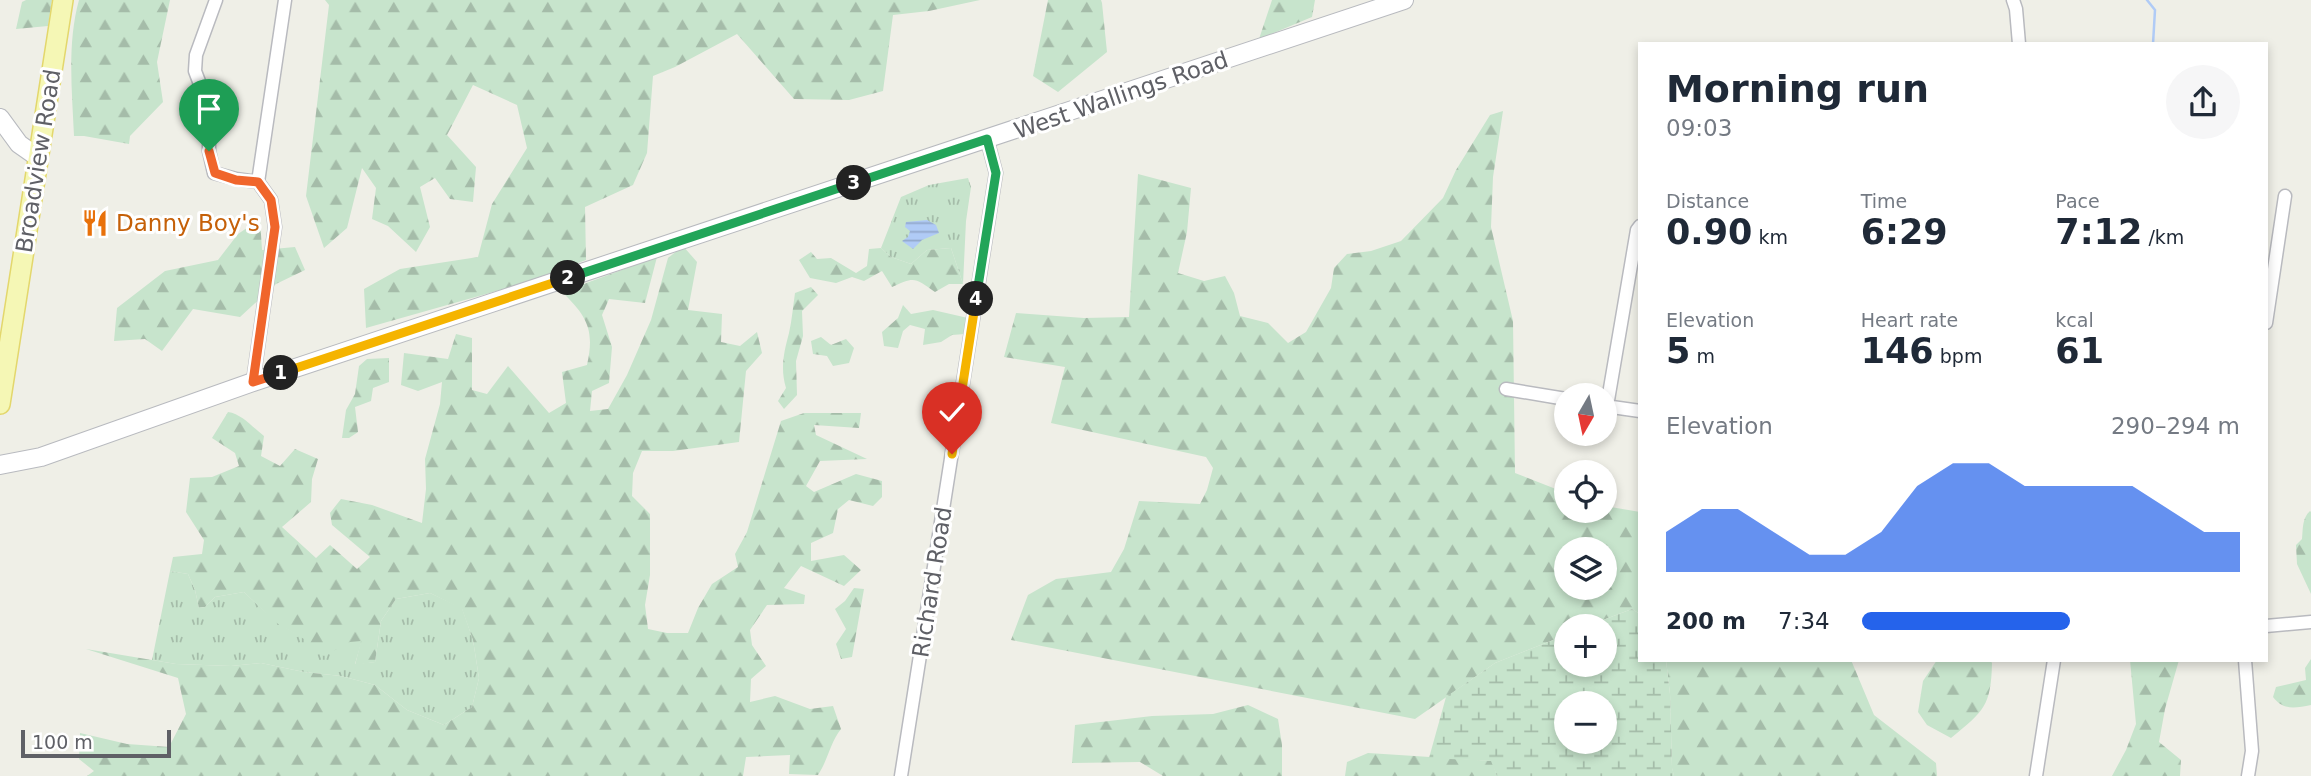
<!DOCTYPE html>
<html lang="en">
<head>
<meta charset="utf-8">
<style>
	:root { --surface:#fff; --page:#f6f6f7; --text:#1f2937; --muted:#747a83; --accent:#2563eb }
	body { margin:0; font-family:"DejaVu Sans",sans-serif; background:var(--page); color:var(--text); height:100vh; display:flex; flex-direction:column; font-size:26px; white-space:nowrap }
	* { box-sizing:border-box; margin:0 }
	p { font-size:23px; color:var(--muted) }
	.icon { flex:none; width:38px; height:38px; fill:none; stroke:currentColor; stroke-width:2; stroke-linecap:round; stroke-linejoin:round }
	.map { position:relative; flex:1; overflow:hidden }
	.panel { position:absolute; left:1638px; top:42px; width:630px; height:620px; display:flex; flex-direction:column; background:var(--surface); border-radius:0px; box-shadow:0 4px 10px #0003 }
	.panel>* { flex:none }
	.needle { width:46px; rotate:189deg }
	.buttons { position:absolute; left:1554px; top:383px; display:grid; gap:14px }
	.buttons a { display:grid; place-items:center; width:63px; height:63px; border-radius:50%; background:var(--surface); box-shadow:0 4px 10px #0003; font-size:35px }
	.scale { position:absolute; left:21px; bottom:18px; width:150px; box-sizing:border-box; padding-left:7px; border:4px solid #5f6066; border-top:0; font-size:19px; line-height:24px; white-space:nowrap; color:#5f6066; -webkit-text-stroke:5px #fff; paint-order:stroke }
	.pin { position:absolute; display:grid; place-items:center; width:60px; height:60px; color:#fff; margin:-72px -30px; border-radius:50% 50% 50% 0; rotate:-45deg; box-shadow:0 0 7px #0007 }
	.pin .icon { rotate:45deg }
	.km { position:absolute; width:35px; height:35px; margin:-18px; border-radius:50%; background:#222; color:#fff; font-size:19px; line-height:35px; text-align:center }
	.round { display:grid; place-items:center; flex:none; width:74px; height:74px; border-radius:37px; background:var(--page) }
	.overview { display:flex; align-items:center; justify-content:space-between; height:119px; padding:0 28px }
	h1 { font-size:38px; font-weight:800; line-height:52px }
	.figures { display:grid; grid-template-columns:repeat(3,1fr); gap:10px; height:119px; padding:7px 28px }
	.figures div { display:grid; align-content:center }
	.figures b { font-size:35px; font-weight:800 }
	.figures small { font-size:19px; font-weight:400 }
	.figures p { font-size:19px }
	.chart { height:196px; padding:14px 28px }
	.chart p { display:flex; justify-content:space-between }
	.chart svg { width:100%; height:126px; margin-top:7px; fill:var(--accent); opacity:.7 }
	ul { padding:0 28px; list-style:none; font-size:23px }
	li { display:grid; grid-template-columns:112px 84px 1fr; align-items:center; height:52px }
	li i { height:18px; border-radius:9px; background:var(--accent) }
	.map>svg:first-child { display:block }
	.grass { fill:url(#grass-tufts) }
	.forest { fill:url(#forest-firs); fill-rule:evenodd }
	.wetland { fill:url(#wetland-marsh); fill-rule:evenodd }
	.water { fill:url(#water-rules) }
	.lines { fill:none; stroke-linecap:round; stroke-linejoin:round }
	.stream { stroke:#b0cbf6; stroke-width:2.5 }
	.street-casing { stroke:#b9babf; stroke-width:15 }
	.secondary-casing { stroke:#b8babf; stroke-width:20 }
	.primary-casing { stroke:#e3d76c; stroke-width:22 }
	.street { stroke:#fff; stroke-width:12 }
	.secondary { stroke:#fff; stroke-width:18 }
	.primary { stroke:#f5f7b5; stroke-width:19 }
	.split-1-casing { stroke:#fff; stroke-width:14 }
	.split-2-casing { stroke:#fff; stroke-width:14 }
	.split-3-casing { stroke:#fff; stroke-width:14 }
	.split-4-casing { stroke:#fff; stroke-width:14 }
	.split-5-casing { stroke:#fff; stroke-width:14 }
	.split-1 { stroke:#f0652b; stroke-width:9 }
	.split-2 { stroke:#f5b400; stroke-width:9 }
	.split-3 { stroke:#22a559; stroke-width:9 }
	.split-4 { stroke:#22a559; stroke-width:9 }
	.split-5 { stroke:#f5b400; stroke-width:9 }
	.labels { text-anchor:middle; dominant-baseline:central; stroke-width:6; stroke-linejoin:round; paint-order:stroke }
	.street-label { font-size:23px; fill:#5f6066; stroke:#fff }
	.food-label { font-size:23px; fill:#c56008; stroke:#fff; text-anchor:start }
</style>
</head>
<body>
<div class="map">
<svg width="2311" height="776" viewBox="0 0 2311 776">
	<defs>
		<pattern id="grass-tufts" width="24" height="20" patternUnits="userSpaceOnUse" patternTransform="scale(1.75)"><rect width="24" height="20" fill="#c7e4cc"/><path d="M3 7l-1-3M5 7V3M7 7l1-3M15 17l-1-3M17 17v-4M19 17l1-3" fill="none" stroke="#a5bca9"/></pattern>
		<pattern id="forest-firs" width="22" height="20" patternUnits="userSpaceOnUse" patternTransform="scale(1.75)"><rect width="22" height="20" fill="#c7e4cc"/><path d="M5 1l3.5 6h-7zM16 11l3.5 6h-7z" fill="#a5bca9"/></pattern>
		<pattern id="wetland-marsh" width="20" height="14" patternUnits="userSpaceOnUse" patternTransform="scale(1.75)"><rect width="20" height="14" fill="#c7e4cc"/><path d="M1 5h8M5 5V1M11 12h8M15 12V8" fill="none" stroke="#a5bca9"/></pattern>
		<pattern id="water-rules" width="6" height="5" patternUnits="userSpaceOnUse" patternTransform="scale(1.75)"><rect width="6" height="5" fill="#b0cbf6"/><path d="M0 2.5h6" fill="none" stroke="#92a8cb"/></pattern>
	</defs>
	<rect width="100%" height="100%" fill="#efefe7"/>
	<path class="grass" d="M968 178 971 187 966 221 963 284 951 248 927 250 911 264 891 257 881 248 901 197 929 185Z
		M170 571 188 574 195 590 199 608 205 607 215 597 244 592C284 630 303 648 362 640L355 664 375 662 381 621 396 599 430 593 462 608 473 640 479 678 472 707 444 725 407 710 375 685 341 676 304 672 261 663 231 666 176 664 152 660Z"/>
	<path class="forest" d="M26 0H52L48 26 16 29 22 2Z
		M79 0H170L157 62 163 102 130 136 129 144 84 136H74C72 91 67 43 79 0Z
		M325 0H980L929 11 893 15 883 91 849 100 794 99 737 34 675 67 653 76 647 153 633 185 585 207 586 260 525 283 366 328 364 289 400 269 478 257 492 204 527 148 517 105 473 85 447 135 476 167 473 202 450 199 435 178 420 187 430 227 416 252 388 226 372 219 376 188 362 168 347 228 324 248 306 196 329 5Z
		M1048 0H1101L1102 3 1107 52 1058 92 1033 76Z
		M1272 0H1315L1312 17 1259 39Z
		M1503 111 1493 177 1491 227 1513 321 1515 473 1566 493V511H1605V506L1640 512V614L1632 609 1587 626H1566V635L1495 663 1415 719 1011 640 1028 595 1056 579 1111 572 1124 549 1139 501 1200 504 1207 490 1213 468 1206 457 1051 423 1065 367 1004 357 1016 313 1084 318 1129 317 1138 174 1191 188 1187 232 1178 273 1204 281 1225 276 1234 293 1240 316 1268 323 1288 343 1306 332 1331 288 1334 268 1347 254 1371 251 1401 241 1443 198 1456 170 1490 115ZM1566 550H1605V588H1566Z
		M260 219 262 250 295 247 305 270 276 284 240 317 193 309 162 351 145 339 114 341 117 308 165 271 218 260 238 234Z
		M683 246 697 262 688 310 722 314 721 342 740 346 757 332 762 353 746 371 739 442 673 451H642L633 473 632 496 650 514V575L645 605 648 629 667 633H688L698 608 712 584 738 567 735 554 747 532 781 421 804 413H861L859 428 814 425 816 435 867 459 820 461 806 486 814 492 856 474 882 481V497L873 506 849 500 838 509 833 533 811 543V561L844 555 861 570 844 586 801 566 784 588 805 595 804 604 767 605 750 630 752 645 766 666 751 679 750 702 775 696 810 709 833 706 841 729C830 743 828 760 818 775L789 774 790 755 746 757 743 776H87L94 771 79 759 80 733 127 744 169 747 186 714 178 678 86 649 176 664 231 666 261 663 304 672 341 676 375 685 407 710 444 725 472 707 479 678 473 640 462 609 430 593 396 599 381 621 375 662 355 665 361 641 350 642 324 656 306 647 304 639 275 622 244 592 215 597 205 607 199 608 195 590 188 574 170 571 173 557 202 554 204 540 186 512 190 478 212 477 239 466 235 453 212 438 228 412C242 414 252 427 264 436L261 456 280 466 295 449 318 459 312 479 311 502 282 527 316 558 330 545 357 569 370 557 332 525 330 513 341 499 372 505 422 523 426 489 425 459 440 404 442 382 418 391 401 385 404 353 448 359 456 334 472 338V390L487 394 508 366 549 413 566 403 562 372 587 365C595 330 587 316 562 292L657 257 645 303 609 299 602 315 612 347 609 383 592 391 590 411 608 409 627 375 651 320 668 258Z
		M881 248 891 257 911 264 927 250 951 248 963 284H949L935 292C915 278 915 276 892 287L882 271 864 281 852 277 836 283 810 278 799 260 811 252 817 259 831 258 856 273 867 266 869 249Z
		M811 287 818 295 802 311 803 336 796 361 797 395 784 409 778 401 786 388C780 368 784 352 789 333 792 320 793 306 795 293Z
		M903 305 911 314 933 310 968 318 965 334 952 335 941 342 923 345 925 329 910 325 903 331 898 348 884 346 882 332 898 318Z
		M821 337 831 345 846 339 854 348 849 363 833 366 827 356 813 354 811 341Z
		M389 358V382L373 388 371 401 355 407 358 432 349 438H342L346 410 355 394 359 366 367 359Z
		M2310 511 2311 512V594L2297 564 2296 545 2302 539C2303 529 2302 518 2310 511Z
		M854 588 864 589 852 657 841 659 836 644 846 629 835 609 845 601Z
		M2311 659V705C2295 708 2284 711 2273 697L2276 687 2306 680 2305 668Z
		M1666 660H1851L1874 715 1936 763 1937 776H1674L1672 768 1670 694Z
		M1937 660H1990L1992 663C1991 706 1984 711 1951 738L1927 725 1918 712 1923 681Z
		M2130 660H2179L2165 709 2159 742 2181 760 2180 776H2112L2126 750 2136 724Z
		M1248 705 1278 719 1282 745V776H1163L1140 762 1072 763 1075 725 1152 716 1213 714Z
		M1368 753 1492 761 1497 776H1345L1347 762Z"/>
	<path class="wetland" d="M1632 609 1640 614V660H1666L1670 694 1672 767 1674 776H1497L1491 761 1429 758 1446 697 1495 663 1566 635V665H1605V626H1587ZM1566 704H1605V742H1566Z"/>
	<path class="water" d="M927 220 936 225 939 233 922 240 913 249 902 241 908 237 910 231 905 227 906 222Z"/>
	<g class="lines">
		<path class="stream" d="M2147 0 2155 10 2153 44"/>
		<defs>
			<path id="street" d="M216 0 196 55 195 71 209 108V151L214 173 236 179 258 182 271 200 275 227 253 382
				M2013 0 2016 9 2019 44
				M258 182 285 0
				M2266 323 2285 196
				M1506 389 1566 399
				M1605 406 1640 411
				M1607 406 1637 230 1640 226
				M2266 626 2311 622
				M2245 660 2252 751 2248 776
				M901 776 996 173 987 139
				M2036 776 2054 660"/>
			<path id="secondary" d="M0 118 19 144 39 158
				M0 465 41 457 253 382 1404 0"/>
			<path id="primary" d="M0 404 63 0"/>
		</defs>
		<use href="#street" class="street-casing"/>
		<use href="#secondary" class="secondary-casing"/>
		<use href="#primary" class="primary-casing"/>
		<use href="#street" class="street"/>
		<use href="#secondary" class="secondary"/>
		<use href="#primary" class="primary"/>
	</g>
	<g class="lines">
		<defs>
			<path id="split-1" d="M209 151 215 173 236 180 258 182 271 200 275 227 253 382 281 373"/>
			<path id="split-2" d="M281 373 568 278"/>
			<path id="split-3" d="M568 278 854 183"/>
			<path id="split-4" d="M854 183 987 139 996 173 976 299"/>
			<path id="split-5" d="M952 454 976 299"/>
		</defs>
		<use href="#split-1" class="split-1-casing"/>
		<use href="#split-2" class="split-2-casing"/>
		<use href="#split-3" class="split-3-casing"/>
		<use href="#split-4" class="split-4-casing"/>
		<use href="#split-5" class="split-5-casing"/>
		<use href="#split-1" class="split-1"/>
		<use href="#split-2" class="split-2"/>
		<use href="#split-3" class="split-3"/>
		<use href="#split-4" class="split-4"/>
		<use href="#split-5" class="split-5"/>
	</g>
	<defs>
		<symbol id="restaurant-bare" viewBox="-9 -9 18 18"><path d="M-5-6h1v4h1v-4h1v4h1v-4h1v5L-1.5 .5V6h-2V.5L-5-1ZM5-6V6H3V1.5H1.5Q1.5-4 5-6Z" fill="#e8710a" stroke="#fff" stroke-width="2.5" paint-order="stroke"/></symbol>
	</defs>
	<g fill-rule="evenodd">
		<use href="#restaurant-bare" x="76" y="204" width="38" height="38"/>
	</g>
	<g class="labels">
		<g class="street-label">
			<text transform="translate(1121 95) rotate(-19)">West Wallings Road</text>
			<text transform="translate(38 161) rotate(-81)">Broadview Road</text>
			<text transform="translate(932 582) rotate(-81)">Richard Road</text>
		</g>
		<g class="food-label">
			<text x="116" y="223">Danny Boy's</text>
		</g>
	</g>
</svg>
<div class="buttons">
<a><svg class="needle" viewBox="-14 -14 28 28"><path d="M0-13l5 13h-10z" fill="#e53935"/><path d="M0 13l5-13h-10z" fill="#747a83"/></svg></a>
<a><svg class="icon" aria-label="locate" viewBox="0 0 24 24"><circle cx="12" cy="12" r="6"/><path d="M12 2v4M12 18v4M2 12h4M18 12h4"/></svg></a>
<a><svg class="icon" aria-label="layers" viewBox="0 0 24 24"><path d="M12 4l9 5-9 5-9-5zM3 14l9 5 9-5"/></svg></a>
<a>+</a>
<a>−</a>
</div>
<div class="scale">100 m</div>
<div class="pin" style="left:209px;top:151px;background:#1e9e55"><svg class="icon" aria-label="arrive" viewBox="0 0 24 24"><path d="M6 21V4h12l-3 4 3 4H6"/></svg></div>
<div class="pin" style="left:952px;top:454px;background:#d93025"><svg class="icon" aria-label="check" viewBox="0 0 24 24"><path d="M5 12l5 5 9-10"/></svg></div>
<b class="km" style="left:281px;top:373px">1</b>
<b class="km" style="left:568px;top:278px">2</b>
<b class="km" style="left:854px;top:183px">3</b>
<b class="km" style="left:976px;top:299px">4</b>
<section class="panel">
<div class="overview"><div><h1>Morning run</h1><p>09:03</p></div><a class="round"><svg class="icon" aria-label="share" viewBox="0 0 24 24"><path d="M12 15V3M7 8l5-5 5 5M5 13v7h14v-7"/></svg></a></div>
<div class="figures">
<div><p>Distance</p><b>0.90<small> km</small></b></div>
<div><p>Time</p><b>6:29</b></div>
<div><p>Pace</p><b>7:12<small> /km</small></b></div>
</div>
<div class="figures">
<div><p>Elevation</p><b>5<small> m</small></b></div>
<div><p>Heart rate</p><b>146<small> bpm</small></b></div>
<div><p>kcal</p><b>61</b></div>
</div>
<div class="chart"><p><span>Elevation</span>290–294 m</p>
<svg viewBox="0 0 160 44" preserveAspectRatio="none"><path d="M0 44V30L10 22L20 22L30 30L40 38L50 38L60 30L70 14L80 6L90 6L100 14L110 14L120 14L130 14L140 22L150 30L160 30V44z"/></svg>
</div>
<ul>
<li><b>200 m</b>7:34<i style="width:55%"></i></li>
</ul>
</section>
</div>
</body>
</html>
